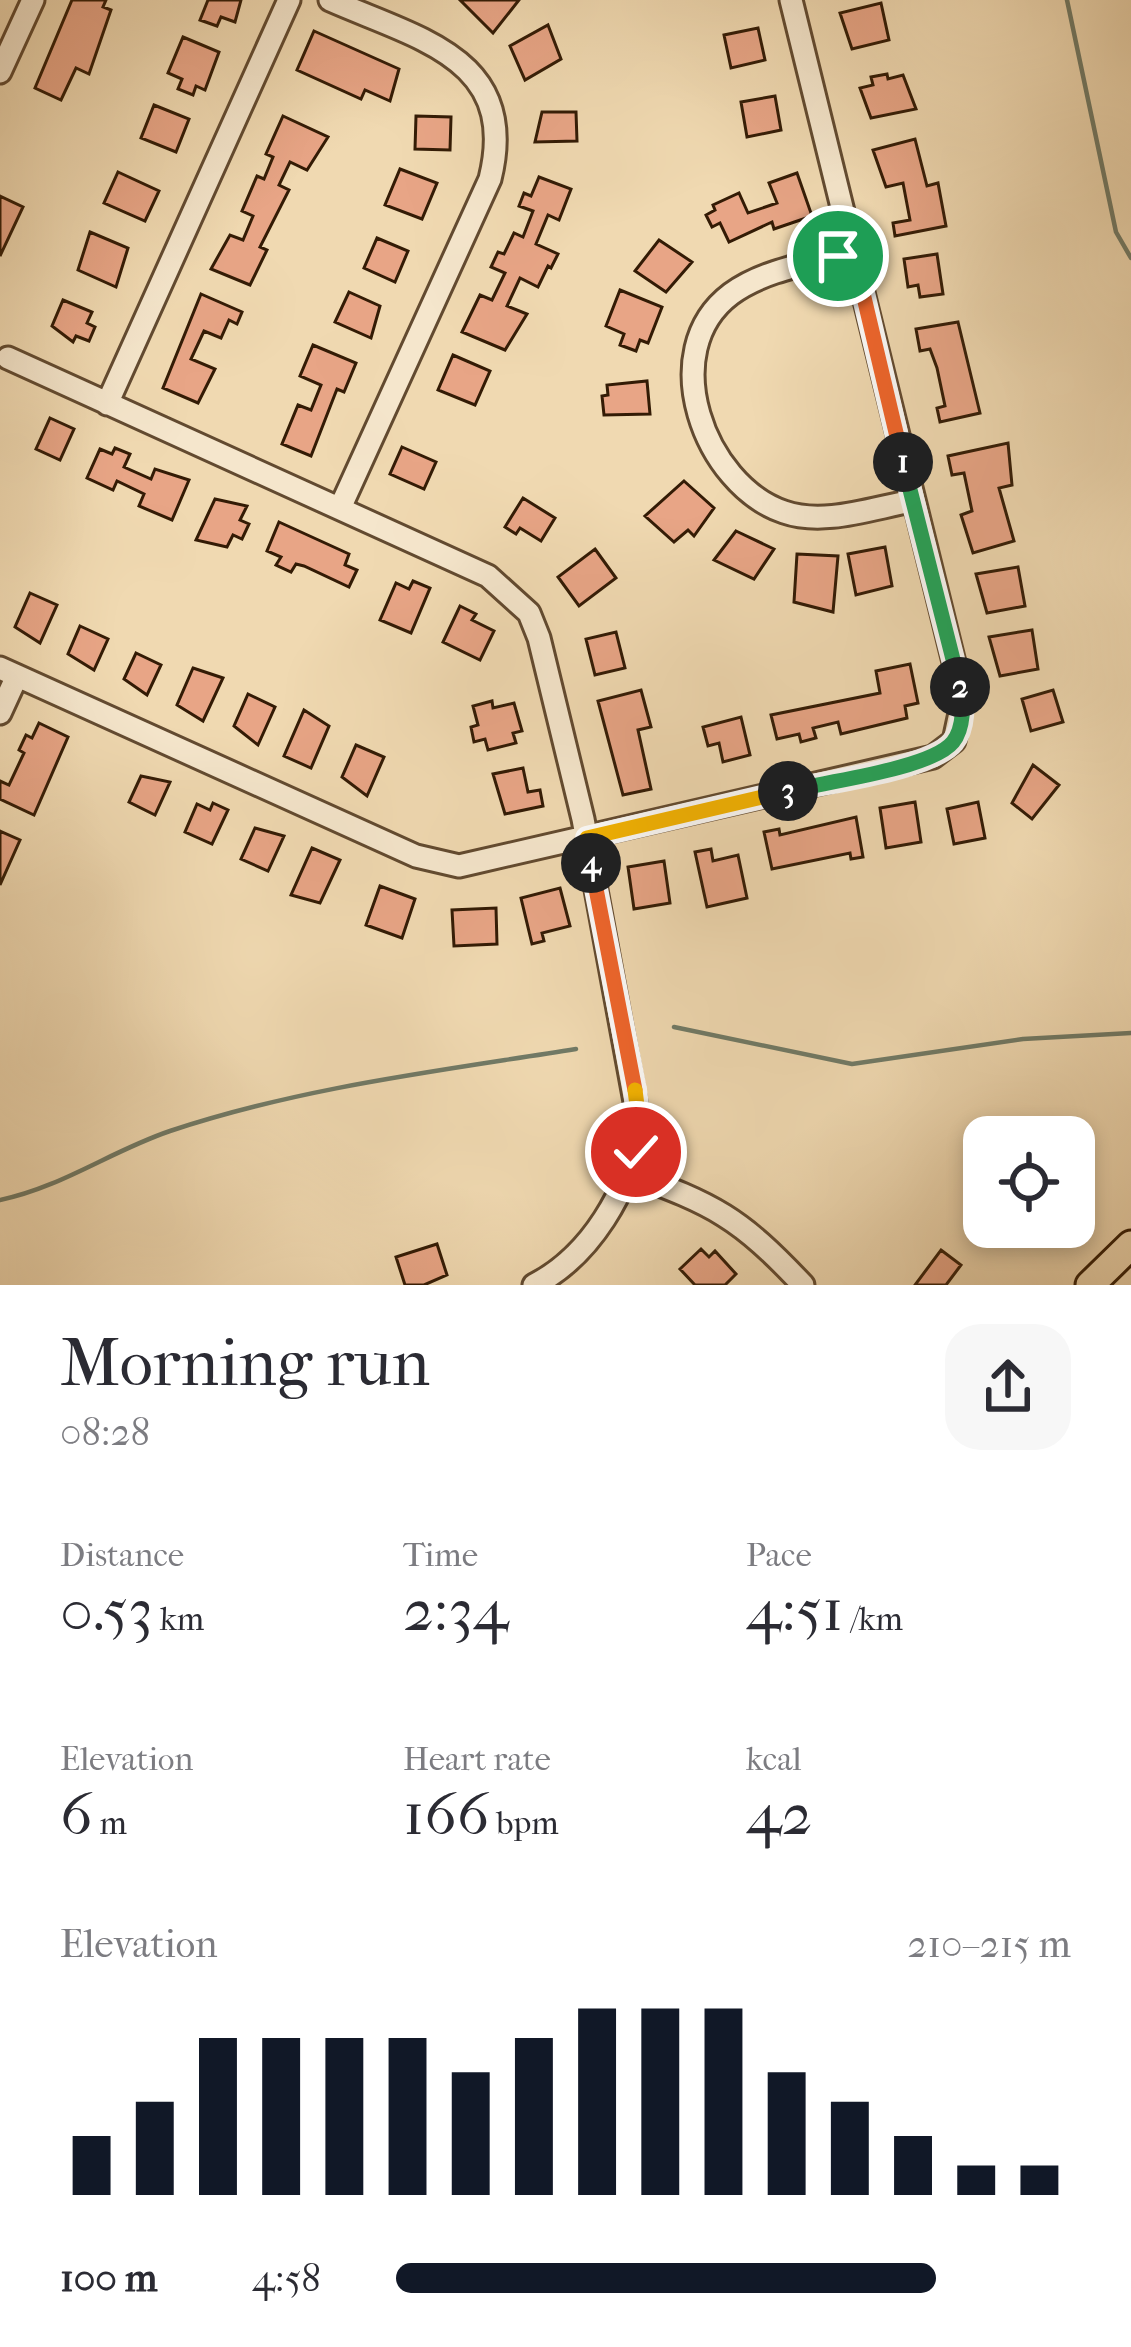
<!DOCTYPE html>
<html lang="en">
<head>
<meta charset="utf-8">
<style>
	:root { --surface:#fff; --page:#f7f7f7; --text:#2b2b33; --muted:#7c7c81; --accent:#111827 }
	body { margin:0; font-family:"IM FELL French Canon",serif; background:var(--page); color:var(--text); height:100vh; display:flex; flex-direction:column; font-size:45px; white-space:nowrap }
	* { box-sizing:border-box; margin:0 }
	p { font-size:39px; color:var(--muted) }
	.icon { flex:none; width:66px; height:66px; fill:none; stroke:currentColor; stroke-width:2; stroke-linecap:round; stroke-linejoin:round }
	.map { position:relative; height:1285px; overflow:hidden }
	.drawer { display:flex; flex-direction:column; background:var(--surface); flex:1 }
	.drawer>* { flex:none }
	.tools { position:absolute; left:963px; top:1116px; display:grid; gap:24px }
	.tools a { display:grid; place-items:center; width:132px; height:132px; border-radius:24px; background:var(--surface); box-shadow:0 6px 18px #0003; font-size:60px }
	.pin { position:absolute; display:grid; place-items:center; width:102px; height:102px; color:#fff; margin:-51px; border:6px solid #fff; border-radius:50%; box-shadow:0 3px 12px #0007 }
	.km { position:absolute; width:60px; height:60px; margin:-30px; border-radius:50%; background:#222; color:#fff; font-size:33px; line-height:60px; text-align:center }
	.round { display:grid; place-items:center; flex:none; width:126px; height:126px; border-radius:36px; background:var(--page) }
	.summary { display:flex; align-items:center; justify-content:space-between; height:204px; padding:0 60px }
	h1 { font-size:66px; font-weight:600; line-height:90px }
	.stats { display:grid; grid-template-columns:repeat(3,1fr); gap:18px; height:204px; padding:12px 60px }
	.stats div { display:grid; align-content:center }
	.stats b { font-size:60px; font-weight:600 }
	.stats small { font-size:33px; font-weight:400 }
	.stats p { font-size:33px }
	.chart { height:336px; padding:24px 60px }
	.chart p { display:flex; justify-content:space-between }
	.chart svg { width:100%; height:216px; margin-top:12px; stroke:var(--accent); stroke-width:6 }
	ul { padding:0 60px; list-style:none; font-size:39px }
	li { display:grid; grid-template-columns:192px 144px 1fr; align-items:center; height:90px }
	li i { height:30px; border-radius:15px; background:var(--accent) }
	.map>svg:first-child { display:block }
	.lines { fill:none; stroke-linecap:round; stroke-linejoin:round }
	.stream { stroke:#717a66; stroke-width:4.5 }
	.building { fill:#e8a586; stroke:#331b05; stroke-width:3 }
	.minor-casing { stroke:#624a30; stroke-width:27 }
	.major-casing { stroke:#331b05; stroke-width:33 }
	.minor { stroke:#f5e6cc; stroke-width:21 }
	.major { stroke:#f0d9b1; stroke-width:27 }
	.split-1-casing { stroke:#fff; stroke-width:24 }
	.split-2-casing { stroke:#fff; stroke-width:24 }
	.split-3-casing { stroke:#fff; stroke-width:24 }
	.split-4-casing { stroke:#fff; stroke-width:24 }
	.split-5-casing { stroke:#fff; stroke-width:24 }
	.split-6-casing { stroke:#fff; stroke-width:24 }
	.split-1 { stroke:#f0652b; stroke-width:15 }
	.split-2 { stroke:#22a559; stroke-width:15 }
	.split-3 { stroke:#22a559; stroke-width:15 }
	.split-4 { stroke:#f5b400; stroke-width:15 }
	.split-5 { stroke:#f0652b; stroke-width:15 }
	.split-6 { stroke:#f5b400; stroke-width:15 }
</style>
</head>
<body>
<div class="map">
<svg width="1131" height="1285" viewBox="0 0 1131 1285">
	<rect width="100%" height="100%" fill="#f0d9b1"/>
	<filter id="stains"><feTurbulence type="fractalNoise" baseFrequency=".00167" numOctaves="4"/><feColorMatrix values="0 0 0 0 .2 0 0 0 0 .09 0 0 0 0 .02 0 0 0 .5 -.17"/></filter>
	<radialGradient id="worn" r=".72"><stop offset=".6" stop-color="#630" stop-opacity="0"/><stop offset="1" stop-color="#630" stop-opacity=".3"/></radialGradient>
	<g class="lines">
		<path class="stream" d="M1067 0 1116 232 1131 258
			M674 1027 852 1064 1023 1039 1131 1033
			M0 1200C62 1187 111 1151 170 1131 302 1087 439 1071 576 1049"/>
	</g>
	<path class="building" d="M72 0H106L103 7 111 10 89 74 76 68 61 100 35 88Z
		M208 0H241L235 22 221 17 217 26 200 20Z
		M460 0H519L493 33Z
		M881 3 889 40 852 49 840 13Z
		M548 25 561 59 525 80 510 46Z
		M758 28 765 60 731 68 724 35Z
		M314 31 399 69 390 101 365 90 361 99 297 70Z
		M183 37 219 52 205 90 196 86 193 95 178 89 182 79 168 73Z
		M887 74 888 79 903 75 916 109 871 118 860 88 873 85 871 77Z
		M775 96 781 130 747 137 741 102Z
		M154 105 189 119 176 152 141 138Z
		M542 112H576L577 141 535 142Z
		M283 116 328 137 307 170 290 162 279 185 289 190 260 247 267 250 250 285 211 269 230 235 243 240 253 216 242 211 257 176 264 179 273 157 266 154Z
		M416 116 451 117 450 150 415 149Z
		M915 139 927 186 938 183 946 226 895 236 893 223 910 220 903 183 886 187 873 150Z
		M400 169 437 183 422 219 385 205Z
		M118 172 159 191 145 221 104 203Z
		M797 173 812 216 774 229 772 222 729 242 720 223 712 227 706 215 715 210 713 205 739 193 748 213 777 203 769 183Z
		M539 177 571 189 559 220 548 215 536 244 558 254 551 268 548 266 538 287 520 278 507 306 527 314 505 350 462 332 480 295 492 300 505 273 491 267 498 252 504 254 514 233 523 237 533 211 519 206 524 193 531 196Z
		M0 196 23 207 0 256Z
		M90 232 128 248 116 287 78 270Z
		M377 238 408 251 395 282 364 268Z
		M659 240 692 262 666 292 635 271Z
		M937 254 943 294 920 297 918 285 908 287 904 259Z
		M620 290 662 307 648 343 640 340 636 351 620 345 624 334 606 326Z
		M349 292 380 306 371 338 335 322Z
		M201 294 242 312 237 324 229 320 221 338 204 331 191 359 215 369 198 403 163 388Z
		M63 300 92 312 87 323 95 327 89 341 76 336 73 342 52 326Z
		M958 322 980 413 940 422 937 408 945 406 937 368 930 349 920 351 916 329Z
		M313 345 356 363 344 392 337 389 311 456 282 444 298 405 311 410 321 385 300 376Z
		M453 355 490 371 475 405 438 390Z
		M647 381 650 414 604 415 602 396 608 395 607 385Z
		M50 418 74 429 60 460 36 449Z
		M1008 443 1012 485 999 488 1014 541 973 553 961 515 972 511 964 473 952 475 948 456Z
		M402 447 436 462 424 489 390 474Z
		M115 448 130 454 124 467 151 479 155 469 189 480 172 520 139 506 144 494 117 481 113 490 87 478 100 449 112 454Z
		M684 481 714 508 694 536 688 530 674 542 645 516Z
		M523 498 555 518 541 541 520 528 516 534 505 527Z
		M215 499 247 506 240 520 249 524 242 539 233 535 227 547 196 540Z
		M279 522 349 554 345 565 357 570 349 587 304 566 296 564 291 572 276 565 281 557 267 551Z
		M736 531 774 549 754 579 714 560Z
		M885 547 892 586 856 595 848 554Z
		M595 549 616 578 579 606 558 577Z
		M797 554 838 556 833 612 794 602Z
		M1018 567 1025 606 987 613 976 574Z
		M413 581 430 588 411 633 380 620 396 583 409 589Z
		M30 593 57 605 40 643 15 627Z
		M460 606 476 614 472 620 494 631 480 660 443 642Z
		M80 626 108 639 94 670 68 654Z
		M1032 630 1038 669 1000 676 989 637Z
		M616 632 625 668 595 675 586 639Z
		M136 653 161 665 147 695 124 679Z
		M910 664 918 703 905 706 907 718 841 734 838 722 813 728 816 738 801 742 799 734 777 739 771 715 880 693 876 671Z
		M193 668 223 678 203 721 177 705Z
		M641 690 651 727 638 730 651 789 623 795 598 701Z
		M1053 690 1063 722 1031 731 1022 699Z
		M248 694 275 707 258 745 234 726Z
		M492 701 493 708 514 703 522 731 513 733 516 743 488 750 485 739 474 742 471 727 478 725 473 706Z
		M304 710 329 726 311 768 284 756Z
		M741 717 750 755 723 762 719 743 708 746 703 727Z
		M39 723 68 737 34 815 0 799V781L9 785 24 753 19 750 26 735 32 738Z
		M356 745 384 757 367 796 342 777Z
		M1033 765 1059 785 1032 819 1012 803Z
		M523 768 528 792 540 790 543 806 505 814 493 774Z
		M141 776 170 782 155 815 129 802Z
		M915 802 921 842 886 848 880 808Z
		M978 802 985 838 954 844 947 809Z
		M213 803 228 810 212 844 185 832 197 804 210 810Z
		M856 817 863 857 851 859 850 853 772 869 764 832 779 829 780 835Z
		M255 828 284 836 268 871 241 859Z
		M0 831 20 840 0 885Z
		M312 848 340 860 320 903 291 895Z
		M711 849 713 861 738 855 747 898 707 907 695 852Z
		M664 861 670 903 634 909 628 867Z
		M380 886 415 899 402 938 366 925Z
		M560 888 570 926 542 933 544 941 532 944 521 898Z
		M496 908 497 944 454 946 452 910Z
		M437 1244 447 1275 424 1285H405L396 1257Z
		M701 1249 709 1257 715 1251 736 1274 725 1285H695L680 1269Z
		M941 1250 961 1265 946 1285H915Z"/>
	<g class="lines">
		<defs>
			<path id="minor" d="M330 0C418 39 520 58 490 179L340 508
				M0 72 33 0
				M853 252C813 263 765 269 731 294 655 351 704 485 784 512 824 526 872 508 912 501
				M8 358 488 576 529 613 539 638 583 819 640 1129C629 1190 591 1256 534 1285
				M107 404 289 0
				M0 668 416 856 459 866 933 757 954 741 963 699 791 0
				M0 713 17 676
				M628 1173C715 1205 739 1217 803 1285"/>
			<path id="major" d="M1090 1285 1131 1245"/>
		</defs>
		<use href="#minor" class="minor-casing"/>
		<use href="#major" class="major-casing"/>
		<use href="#minor" class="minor"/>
		<use href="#major" class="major"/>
	</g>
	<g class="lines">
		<defs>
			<path id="split-1" d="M838 256 853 251 903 462"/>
			<path id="split-2" d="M903 462 960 687"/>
			<path id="split-3" d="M788 791C824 782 931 769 953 742 964 728 964 703 960 687"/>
			<path id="split-4" d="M591 863 587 838 788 791"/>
			<path id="split-5" d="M591 863 635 1090"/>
			<path id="split-6" d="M635 1090 640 1129 636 1152"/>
		</defs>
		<use href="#split-1" class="split-1-casing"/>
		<use href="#split-2" class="split-2-casing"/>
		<use href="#split-3" class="split-3-casing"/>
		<use href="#split-4" class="split-4-casing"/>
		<use href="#split-5" class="split-5-casing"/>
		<use href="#split-6" class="split-6-casing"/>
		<use href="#split-1" class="split-1"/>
		<use href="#split-2" class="split-2"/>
		<use href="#split-3" class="split-3"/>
		<use href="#split-4" class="split-4"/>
		<use href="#split-5" class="split-5"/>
		<use href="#split-6" class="split-6"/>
	</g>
	<rect width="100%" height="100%" filter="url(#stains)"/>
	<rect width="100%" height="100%" fill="url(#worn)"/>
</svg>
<div class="tools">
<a><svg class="icon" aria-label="locate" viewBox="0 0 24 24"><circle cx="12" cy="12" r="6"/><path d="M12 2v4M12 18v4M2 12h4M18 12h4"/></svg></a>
</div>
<div class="pin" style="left:838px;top:256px;background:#1e9e55"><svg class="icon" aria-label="arrive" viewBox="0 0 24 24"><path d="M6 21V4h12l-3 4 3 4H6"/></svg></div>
<div class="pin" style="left:636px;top:1152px;background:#d93025"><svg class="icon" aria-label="check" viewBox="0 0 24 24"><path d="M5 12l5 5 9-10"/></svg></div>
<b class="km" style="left:903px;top:462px">1</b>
<b class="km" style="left:960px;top:687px">2</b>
<b class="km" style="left:788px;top:791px">3</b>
<b class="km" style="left:591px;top:863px">4</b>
</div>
<section class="drawer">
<div class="summary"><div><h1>Morning run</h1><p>08:28</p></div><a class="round"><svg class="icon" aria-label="share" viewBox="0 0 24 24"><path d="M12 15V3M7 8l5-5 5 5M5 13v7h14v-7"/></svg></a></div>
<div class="stats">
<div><p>Distance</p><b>0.53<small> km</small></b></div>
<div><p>Time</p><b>2:34</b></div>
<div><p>Pace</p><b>4:51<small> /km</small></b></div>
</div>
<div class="stats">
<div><p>Elevation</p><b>6<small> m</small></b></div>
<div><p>Heart rate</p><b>166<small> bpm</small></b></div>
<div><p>kcal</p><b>42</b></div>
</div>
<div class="chart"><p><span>Elevation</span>210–215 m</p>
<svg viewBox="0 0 160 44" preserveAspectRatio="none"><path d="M5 44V32M15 44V25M25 44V12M35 44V12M45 44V12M55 44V12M65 44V19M75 44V12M85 44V6M95 44V6M105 44V6M115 44V19M125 44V25M135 44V32M145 44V38M155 44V38"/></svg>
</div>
<ul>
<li><b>100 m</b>4:58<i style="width:80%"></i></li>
</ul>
</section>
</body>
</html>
